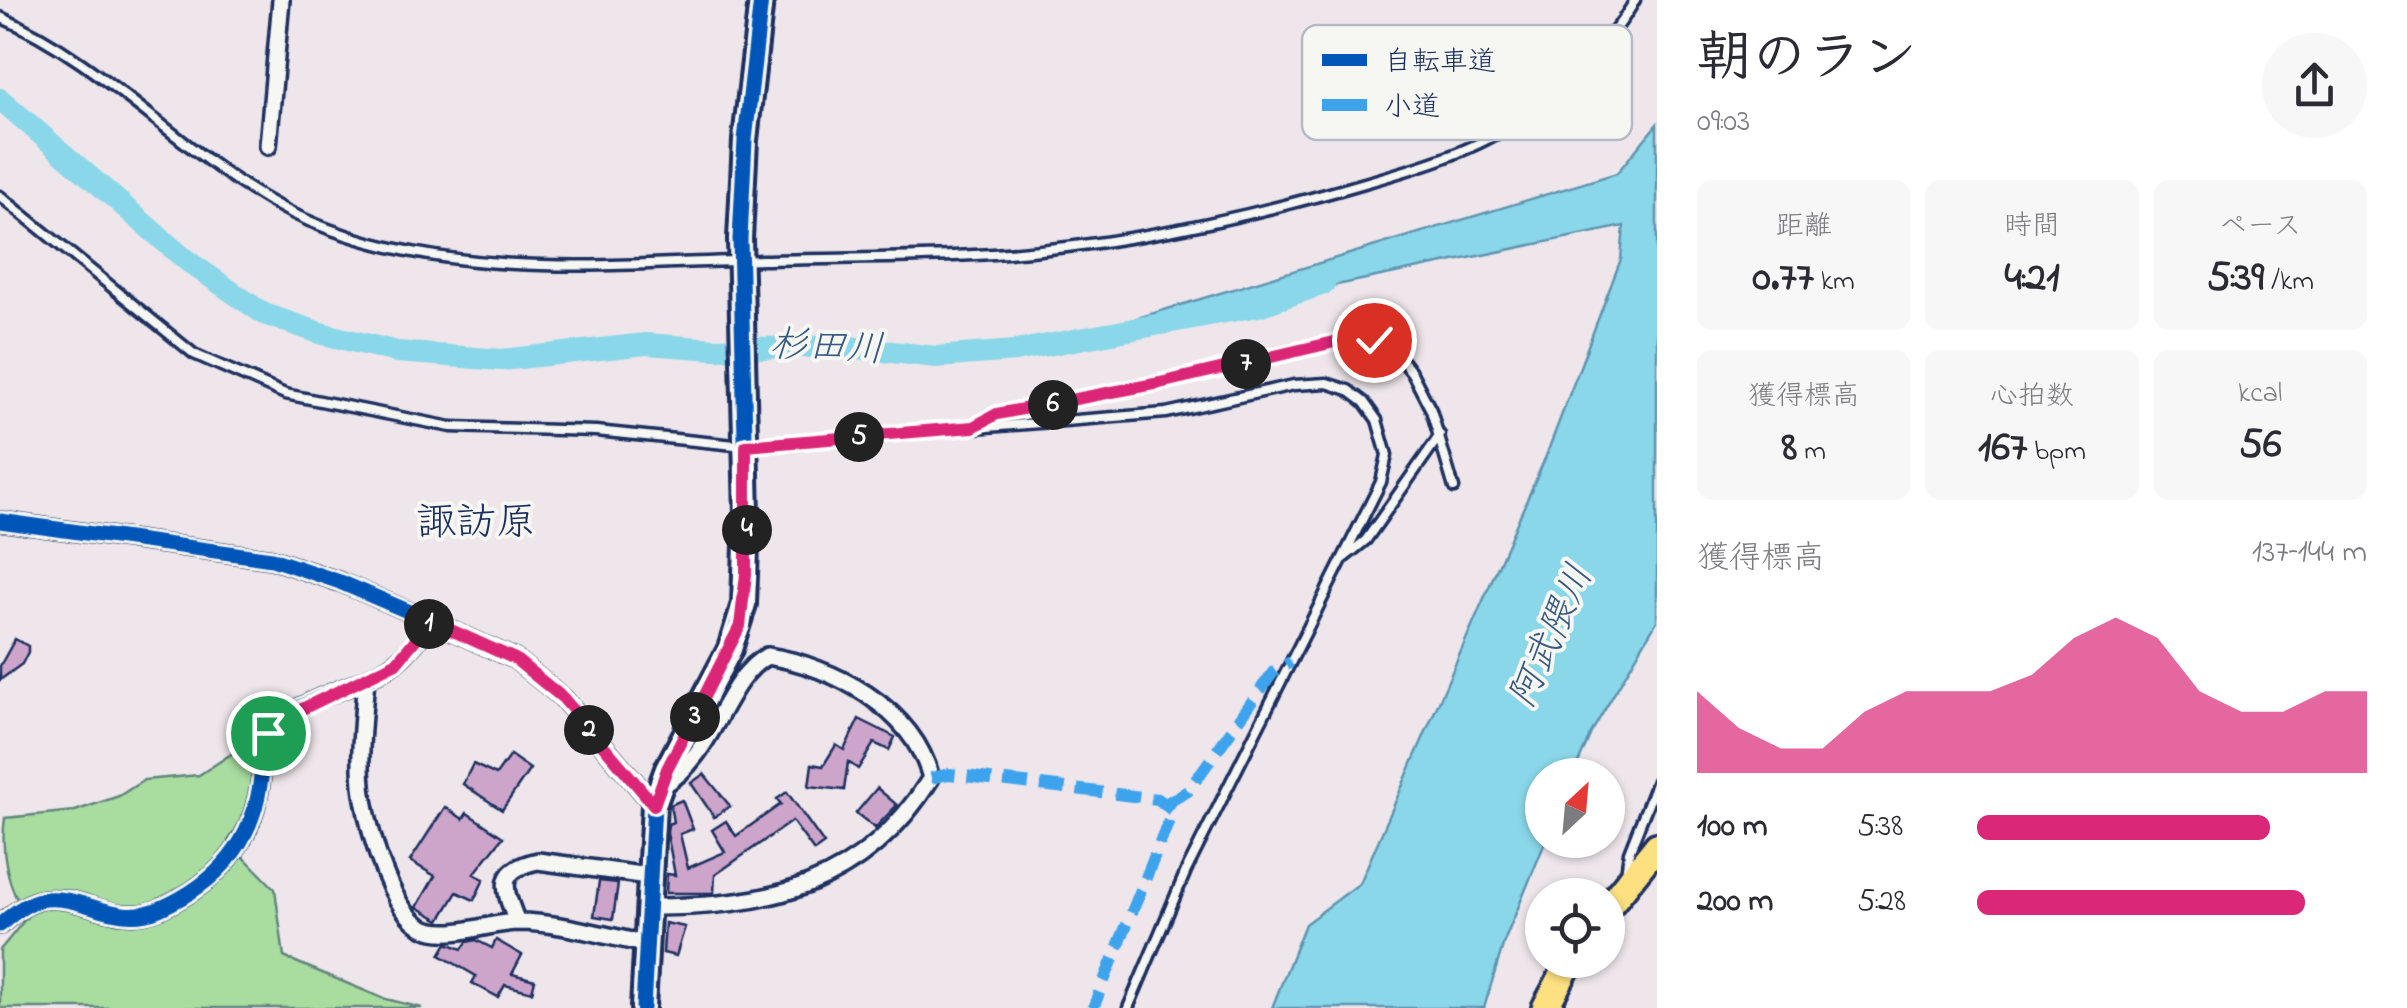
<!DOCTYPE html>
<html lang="ja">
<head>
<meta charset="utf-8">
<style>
	:root { --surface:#fff; --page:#f7f7f7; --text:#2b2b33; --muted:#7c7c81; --accent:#db2777 }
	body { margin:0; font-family:"Indie Flower","Klee One",sans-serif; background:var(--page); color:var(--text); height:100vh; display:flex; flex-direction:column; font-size:38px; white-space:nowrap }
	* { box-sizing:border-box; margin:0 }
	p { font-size:32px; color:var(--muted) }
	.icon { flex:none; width:55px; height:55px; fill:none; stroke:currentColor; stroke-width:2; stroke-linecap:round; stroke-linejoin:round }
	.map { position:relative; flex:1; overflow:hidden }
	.details { display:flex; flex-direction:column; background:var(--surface); width:750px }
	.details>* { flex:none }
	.needle { width:65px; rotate:26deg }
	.tools { position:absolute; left:1525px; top:758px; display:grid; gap:20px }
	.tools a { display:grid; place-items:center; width:100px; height:100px; border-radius:50%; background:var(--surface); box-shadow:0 2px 8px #0004; font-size:50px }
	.pin { position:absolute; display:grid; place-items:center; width:85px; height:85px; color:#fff; margin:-42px; border:5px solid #fff; border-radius:50%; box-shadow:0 2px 10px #0007 }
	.km { position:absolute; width:50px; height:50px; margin:-25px; border-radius:50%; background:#222; color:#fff; font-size:28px; line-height:50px; text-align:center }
	.round { display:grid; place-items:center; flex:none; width:105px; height:105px; border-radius:52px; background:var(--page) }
	.summary { display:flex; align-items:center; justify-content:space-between; height:170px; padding:0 40px }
	h1 { font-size:55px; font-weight:800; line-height:75px }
	.figures { display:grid; grid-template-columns:repeat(3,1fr); gap:15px; height:170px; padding:10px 40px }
	.figures div { display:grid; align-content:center; border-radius:15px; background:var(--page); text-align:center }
	.figures b { font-size:42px; font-weight:800 }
	.figures small { font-size:28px; font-weight:400 }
	.figures p { font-size:28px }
	.chart { height:280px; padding:20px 40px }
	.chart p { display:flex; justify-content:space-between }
	.chart svg { width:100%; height:180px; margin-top:10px; fill:var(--accent); opacity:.7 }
	ul { padding:0 40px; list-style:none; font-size:32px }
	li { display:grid; grid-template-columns:160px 120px 1fr; align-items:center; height:75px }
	li i { height:25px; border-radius:12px; background:var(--accent) }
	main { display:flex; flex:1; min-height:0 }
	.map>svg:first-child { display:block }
	.green { fill:#a8dd9f; stroke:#62867e; stroke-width:2.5 }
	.water { fill:#8ad7e9; stroke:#5e94b1; stroke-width:2.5 }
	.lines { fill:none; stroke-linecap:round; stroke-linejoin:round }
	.river { stroke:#8ad7e9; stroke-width:22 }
	.building { fill:#cda4ca; stroke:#1b2f5e; stroke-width:2.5 }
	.lane-casing { stroke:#1b2f5e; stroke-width:15 }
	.street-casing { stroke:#1b2f5e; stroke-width:22 }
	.secondary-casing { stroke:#1b2f5e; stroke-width:30 }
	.primary-casing { stroke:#1b2f5e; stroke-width:32 }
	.lane { stroke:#f6f6f2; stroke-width:8 }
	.street { stroke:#f6f6f2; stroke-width:15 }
	.secondary { stroke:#f6f6f2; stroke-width:22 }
	.primary { stroke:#fde080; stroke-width:25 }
	.quiet { stroke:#3da3ed; stroke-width:12; stroke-dasharray:25 12; stroke-linecap:butt }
	.cycleway-casing { stroke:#f6f6f2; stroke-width:21 }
	.cycleway { stroke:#0057b8; stroke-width:15 }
	.route-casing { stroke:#fff; stroke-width:20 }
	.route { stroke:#db2777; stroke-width:12 }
	.labels { text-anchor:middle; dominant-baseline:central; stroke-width:8; stroke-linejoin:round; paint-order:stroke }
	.water-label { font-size:38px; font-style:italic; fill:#375981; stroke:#f6f6f2 }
	.quarter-label { font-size:40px; fill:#1b2f5e; stroke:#f6f6f2 }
	.key { fill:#f6f6f2; stroke:#b4bac6; stroke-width:2.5 }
	.key-label { font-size:28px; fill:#1b2f5e }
</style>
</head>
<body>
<main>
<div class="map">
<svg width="1657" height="1008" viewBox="0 0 1657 1008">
	<rect width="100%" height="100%" fill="#eee6ea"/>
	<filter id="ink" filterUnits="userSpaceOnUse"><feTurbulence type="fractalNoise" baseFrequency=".01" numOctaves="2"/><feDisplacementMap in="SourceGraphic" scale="20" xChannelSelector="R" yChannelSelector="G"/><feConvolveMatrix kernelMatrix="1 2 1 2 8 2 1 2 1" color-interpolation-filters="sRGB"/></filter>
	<g filter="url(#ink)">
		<path class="green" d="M236 751 252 757C254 791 248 814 228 841L275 889 284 957 382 998 422 1008H0V950L27 917C8 889 0 853 5 818L75 811 119 796 144 780 199 775Z"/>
		<path class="water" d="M1657 124V621L1591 733 1573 775H1542V840H1546L1504 942 1484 1008H1272L1305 924 1360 883 1546 456 1621 259 1624 226 1055 343 1617 173Z"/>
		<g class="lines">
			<path class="river" d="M0 99 186 260 264 314 320 333 397 352 502 360 646 344 715 349 840 346 936 357 1015 351 1258 306 1324 284"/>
		</g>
		<path class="building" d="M15 639 28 646V652L22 664 0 680V666Z
			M859 719 895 737 889 750 874 743 858 769 848 762 844 790 809 786 812 764 823 766 836 745 844 750Z
			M510 755 530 769 502 810 463 784 473 764 496 775Z
			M704 774 730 806 714 817 691 783Z
			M877 788 897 805 875 828 856 813Z
			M787 792 824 844 814 851 792 821 715 875 714 893H666L667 874 675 875 667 833 668 824 673 822 670 805 682 800 693 829 680 834 688 868 725 852 712 830 726 821 736 836 781 804 777 799Z
			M445 807 463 819 467 813 503 837 474 874 484 879 474 900 457 892 440 920 417 907 435 876 410 861Z
			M599 881 618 883 613 919 594 916Z
			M665 923 685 927 676 956 663 953Z
			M476 940 492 948 496 940 522 955 512 974 535 980 532 992 505 985 498 997 472 983 476 976 440 955 447 943 462 949 467 942Z"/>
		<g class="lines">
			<defs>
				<path id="lane" d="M0 17C120 68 204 184 329 229 466 280 618 264 762 260 839 258 916 259 993 254 1117 246 1242 219 1361 184 1410 170 1467 154 1510 126 1553 96 1610 46 1635 0
					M0 196 194 354 285 394 451 427 596 431 745 446 1166 413 1294 385 1327 383 1348 390 1364 402 1377 420 1387 455 1381 482 1186 871 1128 1008
					M977 425 997 415 1160 383 1360 336 1394 350 1412 373 1431 410 1454 488
					M1345 557 1366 540 1440 435
					M1626 874 1629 852 1657 781"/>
				<path id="street" d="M268 146 281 0
					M0 521 272 559 340 582 431 621 515 659 563 698 654 805
					M366 679C363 717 358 756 363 794 369 830 392 924 433 931 459 936 490 923 517 922 559 922 605 936 646 944
					M647 907C768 907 862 889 931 778 913 708 833 666 767 656 723 680 716 755 662 786
					M517 922C504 889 495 870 538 861L648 876
					M0 925C12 914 29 900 46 899 83 895 117 927 159 909 218 883 254 842 261 777 262 762 259 745 269 733 300 694 358 691 396 662 410 651 421 636 431 621"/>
				<path id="secondary" d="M643 1008 654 805 667 769 730 649 744 604 747 515 740 239 745 140 761 0"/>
				<path id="primary" d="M1608 907 1657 846
					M1545 1008 1571 960"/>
			</defs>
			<use href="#lane" class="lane-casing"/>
			<use href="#street" class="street-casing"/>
			<use href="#secondary" class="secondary-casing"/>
			<use href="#primary" class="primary-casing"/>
			<use href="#lane" class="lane"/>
			<use href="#street" class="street"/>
			<use href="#secondary" class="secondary"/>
			<use href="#primary" class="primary"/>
			<path class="quiet" d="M931 778 949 774 1158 799 1173 811 1093 1008
				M1167 803 1188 791 1274 671 1291 662"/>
			<defs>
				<path id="cycleway" d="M0 521 272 559 340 582 431 621 515 659 563 698 654 805
					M0 925C12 914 29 900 46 899 83 895 117 927 159 909 218 883 254 842 261 777 262 762 259 745 269 733 300 694 358 691 396 662 410 651 421 636 431 621
					M643 1008 654 805 667 769 730 649 744 604 747 515 740 239 745 140 761 0"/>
			</defs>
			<use href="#cycleway" class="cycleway-casing"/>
			<use href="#cycleway" class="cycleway"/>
		</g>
	</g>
	<g class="lines" filter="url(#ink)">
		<defs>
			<path id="route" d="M268 733 292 714 396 663 431 621 515 659 563 698 654 805 667 769 740 626 746 574V446L973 427 997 414 1160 383 1360 336 1374 340"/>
		</defs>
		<use href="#route" class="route-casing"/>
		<use href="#route" class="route"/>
	</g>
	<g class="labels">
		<g class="water-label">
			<text transform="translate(827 349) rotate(3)">杉田川</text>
			<text transform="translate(1553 637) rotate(-66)">阿武隈川</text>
		</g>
		<g class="quarter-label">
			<text x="476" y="524">諏訪原</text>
		</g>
	</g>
	<rect x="1302" y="25" width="330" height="115" rx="15" class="key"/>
	<rect x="1322" y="54" width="45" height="12" fill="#0057b8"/>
	<rect x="1322" y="99" width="45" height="12" fill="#3da3ed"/>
	<g class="key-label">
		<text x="1384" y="70">自転車道</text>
		<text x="1384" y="115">小道</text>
	</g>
</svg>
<div class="tools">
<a><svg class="needle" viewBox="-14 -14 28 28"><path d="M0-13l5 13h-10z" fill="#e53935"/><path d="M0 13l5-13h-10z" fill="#7c7c81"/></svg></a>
<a><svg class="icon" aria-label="locate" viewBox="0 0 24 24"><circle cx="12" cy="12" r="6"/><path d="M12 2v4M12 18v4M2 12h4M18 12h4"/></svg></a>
</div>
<div class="pin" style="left:268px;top:733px;background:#1e9e55"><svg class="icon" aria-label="arrive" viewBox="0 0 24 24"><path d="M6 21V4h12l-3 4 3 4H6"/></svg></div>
<div class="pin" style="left:1374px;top:340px;background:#d93025"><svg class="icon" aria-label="check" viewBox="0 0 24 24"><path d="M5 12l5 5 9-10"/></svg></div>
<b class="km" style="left:429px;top:624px">1</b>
<b class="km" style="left:589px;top:730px">2</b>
<b class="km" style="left:695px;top:717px">3</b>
<b class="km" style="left:747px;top:530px">4</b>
<b class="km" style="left:859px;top:437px">5</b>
<b class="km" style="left:1053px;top:405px">6</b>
<b class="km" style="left:1246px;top:364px">7</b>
</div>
<section class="details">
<div class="summary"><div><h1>朝のラン</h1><p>09:03</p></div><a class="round"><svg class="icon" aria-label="share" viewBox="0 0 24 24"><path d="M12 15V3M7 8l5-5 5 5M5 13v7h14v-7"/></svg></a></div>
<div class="figures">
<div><p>距離</p><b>0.77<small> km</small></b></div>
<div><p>時間</p><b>4:21</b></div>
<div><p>ペース</p><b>5:39<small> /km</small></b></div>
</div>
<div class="figures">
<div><p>獲得標高</p><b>8<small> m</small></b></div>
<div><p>心拍数</p><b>167<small> bpm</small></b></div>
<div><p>kcal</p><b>56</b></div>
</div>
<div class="chart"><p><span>獲得標高</span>137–144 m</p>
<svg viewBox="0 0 160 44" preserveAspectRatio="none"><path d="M0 44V24L10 33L20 38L30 38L40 29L50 24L60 24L70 24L80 20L90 11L100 6L110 11L120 24L130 29L140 29L150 24L160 24V44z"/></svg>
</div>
<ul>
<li><b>100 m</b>5:38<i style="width:75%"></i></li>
<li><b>200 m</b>5:28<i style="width:84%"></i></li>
</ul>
</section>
</main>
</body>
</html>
